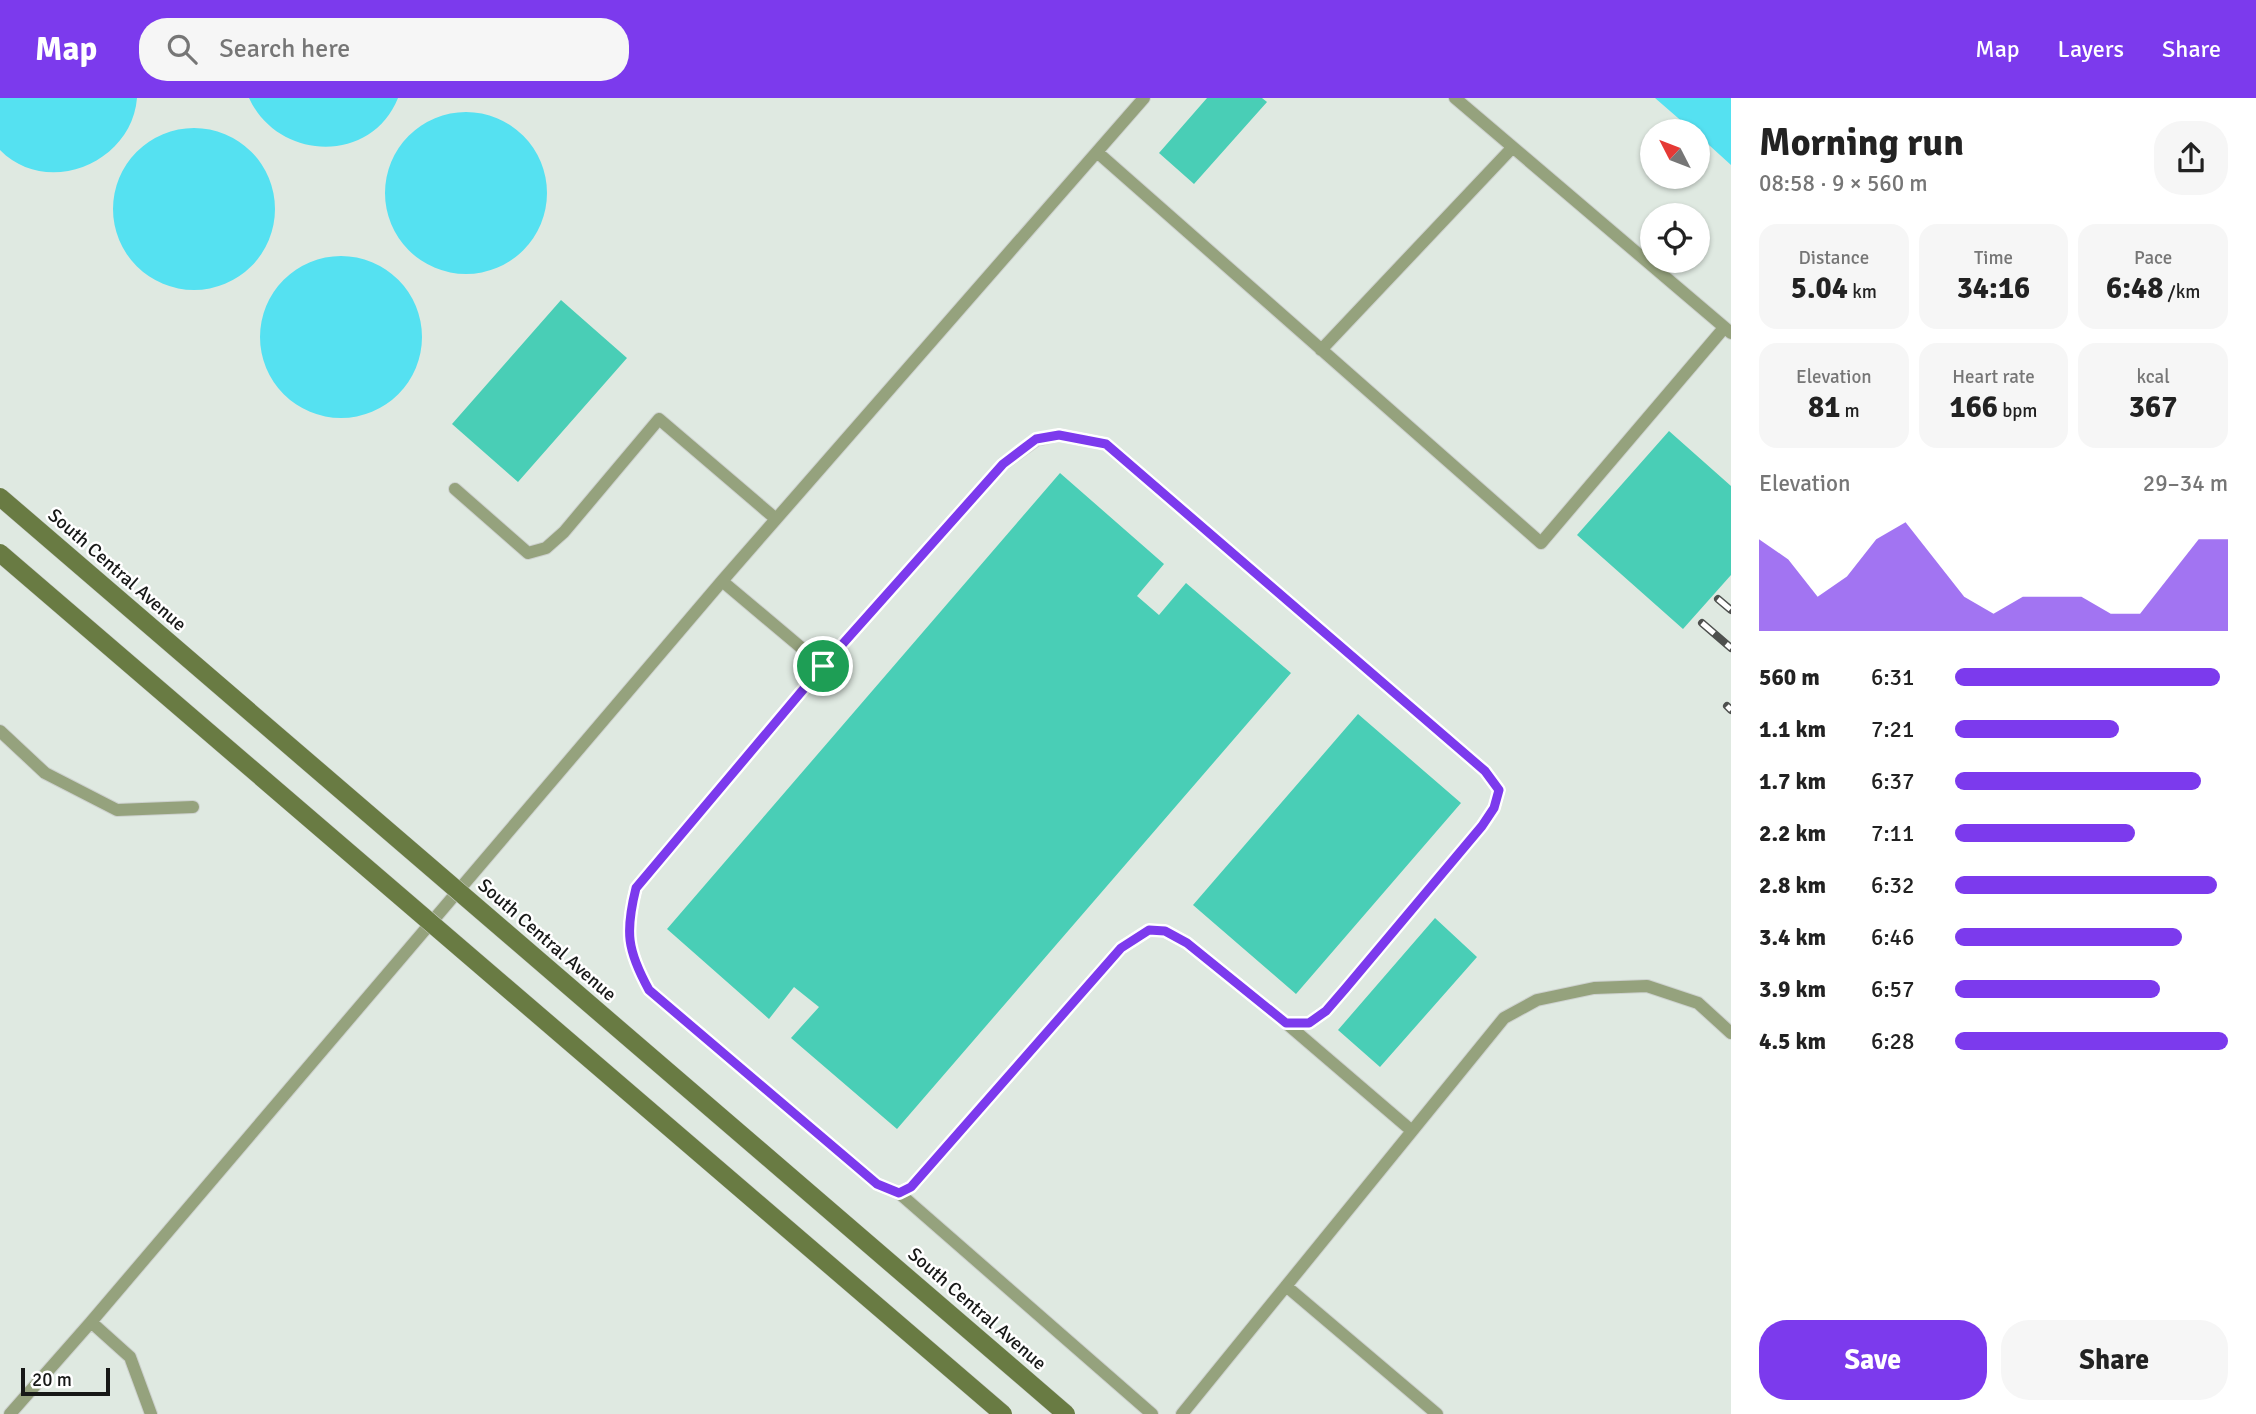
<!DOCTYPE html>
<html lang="en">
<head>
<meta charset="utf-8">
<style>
	:root { --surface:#fff; --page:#f6f6f6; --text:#222; --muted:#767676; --accent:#7c3aed }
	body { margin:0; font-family:Signika,sans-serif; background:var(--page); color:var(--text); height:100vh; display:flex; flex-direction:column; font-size:26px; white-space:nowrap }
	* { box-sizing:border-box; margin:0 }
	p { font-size:23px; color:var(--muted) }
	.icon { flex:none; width:38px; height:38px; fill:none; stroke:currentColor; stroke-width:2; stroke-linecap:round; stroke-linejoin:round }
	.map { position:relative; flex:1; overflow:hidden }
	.panel { display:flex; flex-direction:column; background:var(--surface); width:525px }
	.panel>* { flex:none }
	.needle { width:46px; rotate:312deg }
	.tools { position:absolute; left:1640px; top:21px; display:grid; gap:14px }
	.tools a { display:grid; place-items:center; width:70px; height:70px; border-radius:50%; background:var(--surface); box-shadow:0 2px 5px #0004; font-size:35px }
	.scale { position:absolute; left:21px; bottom:18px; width:89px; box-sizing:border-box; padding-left:7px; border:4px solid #171817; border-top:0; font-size:19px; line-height:24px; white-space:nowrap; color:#171817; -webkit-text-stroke:5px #fff; paint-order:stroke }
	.pin { position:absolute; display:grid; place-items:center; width:60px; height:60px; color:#fff; margin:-30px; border:4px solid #fff; border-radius:50%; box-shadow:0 2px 7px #0007 }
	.round { display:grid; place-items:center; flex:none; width:74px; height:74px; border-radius:28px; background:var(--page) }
	.head { display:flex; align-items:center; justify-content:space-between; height:119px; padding:0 28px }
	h1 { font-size:38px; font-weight:700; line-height:52px }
	.figures { display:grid; grid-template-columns:repeat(3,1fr); gap:10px; height:119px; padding:7px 28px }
	.figures div { display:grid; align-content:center; border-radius:18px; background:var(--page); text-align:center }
	.figures b { font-size:30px; font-weight:700 }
	.figures small { font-size:19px; font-weight:400 }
	.figures p { font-size:19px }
	.chart { height:196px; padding:14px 28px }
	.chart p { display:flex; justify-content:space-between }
	.chart svg { width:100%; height:126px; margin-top:7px; fill:var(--accent); opacity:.7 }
	.action { display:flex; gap:14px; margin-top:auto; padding:14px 28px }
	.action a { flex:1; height:80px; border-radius:28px; background:var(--accent); color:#fff; font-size:28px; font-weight:700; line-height:80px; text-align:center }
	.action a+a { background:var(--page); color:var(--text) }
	ul { padding:0 28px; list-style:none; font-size:23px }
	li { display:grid; grid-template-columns:112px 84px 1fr; align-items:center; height:52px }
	li i { height:18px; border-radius:9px; background:var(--accent) }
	header { display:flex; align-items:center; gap:42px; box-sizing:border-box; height:98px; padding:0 35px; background:var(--accent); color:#fff }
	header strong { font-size:33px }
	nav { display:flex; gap:38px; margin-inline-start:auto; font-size:24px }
	.search { width:490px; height:63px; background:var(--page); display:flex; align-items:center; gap:18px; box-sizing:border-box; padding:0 24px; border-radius:28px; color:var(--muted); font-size:26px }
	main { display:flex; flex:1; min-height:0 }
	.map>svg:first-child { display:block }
	.built { fill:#dfe9e1; fill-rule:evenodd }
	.water { fill:#55e1f1 }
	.building { fill:#49ceb6 }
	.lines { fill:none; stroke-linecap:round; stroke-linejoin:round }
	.service-casing { stroke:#cdd1ce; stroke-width:14 }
	.service { stroke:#95a27d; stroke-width:12 }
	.rail-casing { stroke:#4e504e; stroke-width:8 }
	.rail { stroke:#fff; stroke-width:5; stroke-dasharray:16; stroke-linecap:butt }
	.secondary-bridge-casing { stroke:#cdd1ce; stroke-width:19; stroke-linecap:butt }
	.secondary-bridge { stroke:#697b43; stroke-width:18 }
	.route-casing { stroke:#fff; stroke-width:14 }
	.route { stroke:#7c3aed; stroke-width:9 }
	.labels { text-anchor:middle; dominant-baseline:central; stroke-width:5; stroke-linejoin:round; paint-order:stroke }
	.street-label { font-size:19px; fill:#171817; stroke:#fff }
</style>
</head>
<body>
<header>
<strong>Map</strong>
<div class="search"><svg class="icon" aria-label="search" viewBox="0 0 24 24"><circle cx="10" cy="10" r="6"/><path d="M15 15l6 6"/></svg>Search here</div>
<nav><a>Map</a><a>Layers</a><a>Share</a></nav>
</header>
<main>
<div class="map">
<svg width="1731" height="1316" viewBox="0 0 1731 1316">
	<rect width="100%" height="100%" fill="#f0f4f1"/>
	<path class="built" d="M0 0H1731V1316H0ZM1652 33H1698V79H1652ZM1652 117H1698V163H1652Z"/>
	<path class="water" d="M0 0H137C132 65 47 100 0 52Z
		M249 0H398C371 67 278 63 249 0Z
		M1655 0H1731V67L1698 37V33H1693Z
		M385 95a81 81 0 1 1 162 0a81 81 0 1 1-162 0Z
		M113 111a81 81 0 1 1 162 0a81 81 0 1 1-162 0Z
		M260 239a81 81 0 1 1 162 0a81 81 0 1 1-162 0Z"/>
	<path class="building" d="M1207 0H1262L1267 4 1194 86 1159 55Z
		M561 202 627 260 518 384 452 326Z
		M1669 333 1731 388V477L1683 531 1577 437Z
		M1060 375 1164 466 1137 498 1159 517 1186 485 1291 575 897 1031 791 940 819 909 794 889 769 921 667 831Z
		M1358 616 1461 705 1296 896 1193 807Z
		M1435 820 1477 859 1380 969 1338 932Z"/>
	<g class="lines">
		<defs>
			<path id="service" d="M1455 0 1731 235
				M1097 54 1541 445 1724 230
				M1321 252 1512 50
				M455 391 528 455 546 450 564 434 659 321 776 421
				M722 483 823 568 1003 366 1036 342 1059 337 1106 346 1485 673 1499 692 1494 710 1482 728 1345 891 1326 913 1309 925H1286L1187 845 1165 833 1149 832 1121 850 911 1089 899 1095 877 1086 649 892C627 852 625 834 636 790L823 568
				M0 633 45 675 117 712 193 709
				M1286 925 1412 1033
				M899 1095 1152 1316
				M1286 1188 1437 1316
				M91 1224 722 483 1144 0
				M10 1316 91 1224 130 1259 151 1316
				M1182 1316 1504 920 1537 902 1594 890 1647 888 1698 905 1731 935"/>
		</defs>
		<use href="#service" class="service-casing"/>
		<use href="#service" class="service"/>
		<defs>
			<path id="rail" d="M1718 501 1731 512
				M1702 525 1731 550
				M1727 608 1731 612"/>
		</defs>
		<use href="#rail" class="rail-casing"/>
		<use href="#rail" class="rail"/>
		<defs>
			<path id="secondary-bridge" d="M0 399 1066 1316
				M0 455 1003 1316"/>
		</defs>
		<use href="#secondary-bridge" class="secondary-bridge-casing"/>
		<use href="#secondary-bridge" class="secondary-bridge"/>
	</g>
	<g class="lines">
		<defs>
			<path id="route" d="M1059 337 1106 346 1485 673 1499 692 1494 710 1482 728 1345 891 1326 913 1309 925H1286L1187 845 1165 833 1149 832 1121 850 911 1089 899 1095 877 1086 649 892C627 852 625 834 636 790L823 568 1003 366 1036 341Z"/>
		</defs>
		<use href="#route" class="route-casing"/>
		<use href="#route" class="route"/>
	</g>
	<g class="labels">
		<g class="street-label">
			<text transform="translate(117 472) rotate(41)">South Central Avenue</text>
			<text transform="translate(547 842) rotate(41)">South Central Avenue</text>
			<text transform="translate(977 1211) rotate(41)">South Central Avenue</text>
		</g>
	</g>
</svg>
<div class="tools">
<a><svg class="needle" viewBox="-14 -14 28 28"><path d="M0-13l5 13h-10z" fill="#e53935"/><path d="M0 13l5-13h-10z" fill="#767676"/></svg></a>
<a><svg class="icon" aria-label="locate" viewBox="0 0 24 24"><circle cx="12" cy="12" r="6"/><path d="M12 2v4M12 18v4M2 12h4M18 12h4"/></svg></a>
</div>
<div class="scale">20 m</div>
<div class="pin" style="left:823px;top:568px;background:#1e9e55"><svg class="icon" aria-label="arrive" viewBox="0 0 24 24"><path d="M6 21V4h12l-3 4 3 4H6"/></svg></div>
</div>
<section class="panel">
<div class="head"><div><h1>Morning run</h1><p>08:58 · 9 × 560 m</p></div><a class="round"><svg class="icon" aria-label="share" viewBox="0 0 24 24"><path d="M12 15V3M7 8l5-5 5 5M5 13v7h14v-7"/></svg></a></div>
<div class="figures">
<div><p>Distance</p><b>5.04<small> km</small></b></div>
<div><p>Time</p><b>34:16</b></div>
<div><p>Pace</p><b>6:48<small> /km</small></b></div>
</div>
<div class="figures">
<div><p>Elevation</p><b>81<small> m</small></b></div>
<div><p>Heart rate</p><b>166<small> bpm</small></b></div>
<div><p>kcal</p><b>367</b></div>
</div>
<div class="chart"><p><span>Elevation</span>29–34 m</p>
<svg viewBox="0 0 160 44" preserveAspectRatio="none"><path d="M0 44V12L10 19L20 32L30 25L40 12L50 6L60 19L70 32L80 38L90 32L100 32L110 32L120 38L130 38L140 25L150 12L160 12V44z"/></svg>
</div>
<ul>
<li><b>560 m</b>6:31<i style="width:97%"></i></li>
<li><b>1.1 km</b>7:21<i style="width:60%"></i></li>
<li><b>1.7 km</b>6:37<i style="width:90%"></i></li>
<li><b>2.2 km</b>7:11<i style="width:66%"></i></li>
<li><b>2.8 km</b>6:32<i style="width:96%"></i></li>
<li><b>3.4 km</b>6:46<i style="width:83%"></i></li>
<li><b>3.9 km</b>6:57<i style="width:75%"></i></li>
<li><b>4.5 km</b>6:28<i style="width:100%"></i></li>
</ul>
<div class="action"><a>Save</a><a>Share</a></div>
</section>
</main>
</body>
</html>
